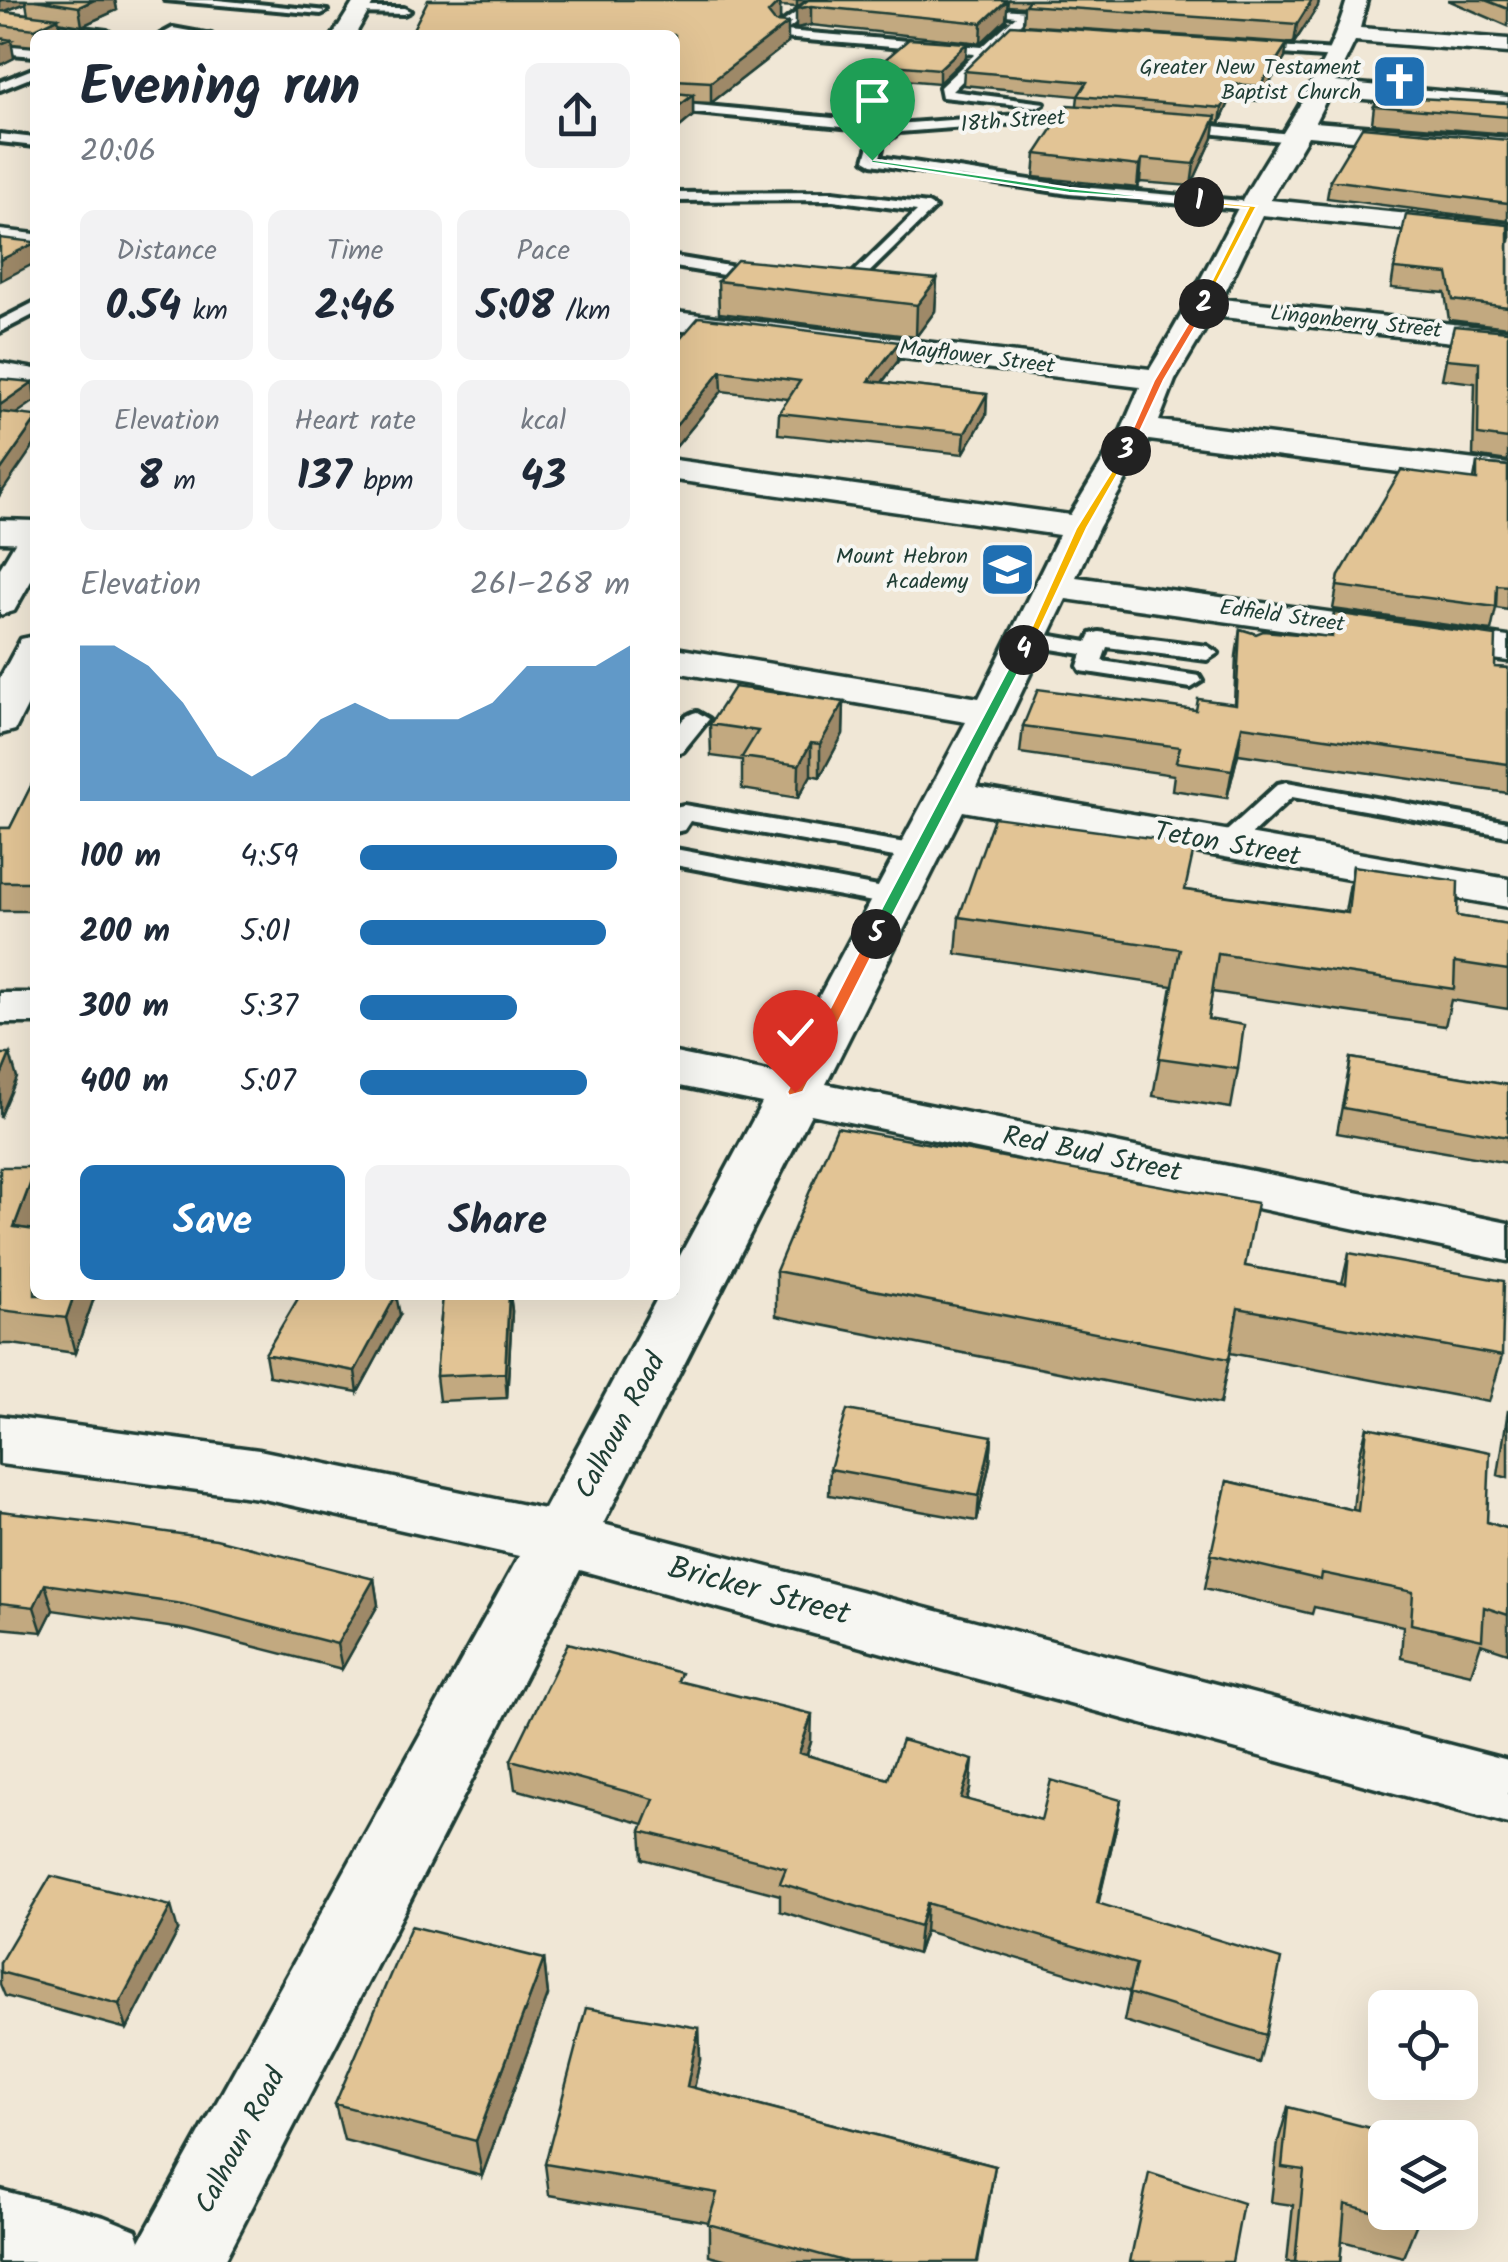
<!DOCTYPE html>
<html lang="en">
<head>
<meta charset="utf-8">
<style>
	:root { --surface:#fff; --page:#f2f2f3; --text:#1f2937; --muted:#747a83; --accent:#1f6fb2 }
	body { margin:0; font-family:Kalam,sans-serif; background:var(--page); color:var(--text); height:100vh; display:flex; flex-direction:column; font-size:38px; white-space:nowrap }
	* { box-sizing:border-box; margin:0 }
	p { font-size:32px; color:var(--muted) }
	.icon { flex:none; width:55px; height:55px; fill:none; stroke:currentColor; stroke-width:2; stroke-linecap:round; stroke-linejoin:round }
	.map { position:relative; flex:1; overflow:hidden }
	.sheet { position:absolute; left:30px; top:30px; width:650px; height:1270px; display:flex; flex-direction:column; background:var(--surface); border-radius:15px; box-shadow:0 10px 40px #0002 }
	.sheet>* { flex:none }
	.controls { position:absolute; left:1368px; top:1990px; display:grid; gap:20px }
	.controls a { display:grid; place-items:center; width:110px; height:110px; border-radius:15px; background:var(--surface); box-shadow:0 10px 40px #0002; font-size:50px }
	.pin { position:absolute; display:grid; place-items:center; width:85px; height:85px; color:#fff; margin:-102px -42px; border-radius:50% 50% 50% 0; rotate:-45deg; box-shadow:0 0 10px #0007 }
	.pin .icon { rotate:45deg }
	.km { position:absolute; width:50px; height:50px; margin:-25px; border-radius:50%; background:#222; color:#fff; font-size:28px; line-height:50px; text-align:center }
	.round { display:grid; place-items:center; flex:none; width:105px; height:105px; border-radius:15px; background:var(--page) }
	.head { display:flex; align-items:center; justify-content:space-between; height:170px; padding:0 50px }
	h1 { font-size:55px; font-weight:700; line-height:75px }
	.metrics { display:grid; grid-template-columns:repeat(3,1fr); gap:15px; height:170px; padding:10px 50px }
	.metrics div { display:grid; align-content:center; border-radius:15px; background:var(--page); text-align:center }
	.metrics b { font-size:42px; font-weight:700 }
	.metrics small { font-size:28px; font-weight:400 }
	.metrics p { font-size:28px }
	.chart { height:280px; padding:20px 50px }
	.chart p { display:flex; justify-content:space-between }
	.chart svg { width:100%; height:180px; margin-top:10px; fill:var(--accent); opacity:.7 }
	.primary-button { display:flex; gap:20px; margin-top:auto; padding:20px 50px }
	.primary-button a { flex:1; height:115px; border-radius:15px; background:var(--accent); color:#fff; font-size:40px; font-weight:700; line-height:115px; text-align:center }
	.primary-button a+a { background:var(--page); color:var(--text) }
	ul { padding:0 50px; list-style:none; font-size:32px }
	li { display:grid; grid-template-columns:160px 120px 1fr; align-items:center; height:75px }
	li i { height:25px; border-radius:12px; background:var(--accent) }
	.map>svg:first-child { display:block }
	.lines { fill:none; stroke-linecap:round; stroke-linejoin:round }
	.service-casing { stroke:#1f3d34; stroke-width:8 }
	.minor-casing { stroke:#1f3d34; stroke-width:7 }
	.primary-casing { stroke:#1f3d34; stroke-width:7 }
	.service { fill:#f6f6f2; fill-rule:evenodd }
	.minor { fill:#f6f6f2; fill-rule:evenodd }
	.primary { fill:#f6f6f2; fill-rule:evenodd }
	.wall { fill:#c2a980; stroke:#1f3d34; stroke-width:2.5; fill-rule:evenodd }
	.shaded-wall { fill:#9e8968; stroke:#1f3d34; stroke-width:2.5 }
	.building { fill:#e2c495; stroke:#1f3d34; stroke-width:2.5 }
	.split-1 { fill:#22a559; stroke:#fff; stroke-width:2.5 }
	.split-2 { fill:#f5b400; stroke:#fff; stroke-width:2.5 }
	.split-3 { fill:#f0652b; stroke:#fff; stroke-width:2.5 }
	.split-4 { fill:#f5b400; stroke:#fff; stroke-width:2.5 }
	.split-5 { fill:#22a559; stroke:#fff; stroke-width:2.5 }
	.split-6 { fill:#f0652b; stroke:#fff; stroke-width:2.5 }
	.labels { text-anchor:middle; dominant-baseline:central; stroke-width:8; stroke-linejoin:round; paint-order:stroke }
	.far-poi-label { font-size:22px; fill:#1f3d34; stroke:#f6f6f2; text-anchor:end }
	.far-street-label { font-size:22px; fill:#1f3d34; stroke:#f6f6f2 }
	.street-label { font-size:28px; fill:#1f3d34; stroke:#f6f6f2 }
	.near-street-label { font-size:32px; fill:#1f3d34; stroke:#f6f6f2 }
</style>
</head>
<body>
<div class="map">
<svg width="1508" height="2262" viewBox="0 0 1508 2262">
	<rect width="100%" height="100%" fill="#f0e7d6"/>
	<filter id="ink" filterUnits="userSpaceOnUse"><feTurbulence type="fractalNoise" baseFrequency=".01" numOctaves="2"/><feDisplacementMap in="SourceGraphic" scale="20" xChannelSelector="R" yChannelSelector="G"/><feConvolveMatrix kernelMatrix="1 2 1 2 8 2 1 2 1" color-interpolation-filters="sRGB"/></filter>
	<g filter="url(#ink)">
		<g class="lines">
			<defs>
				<path id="service" d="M165 0H217L327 11 321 14Z
					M813 0H826L786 31 982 47 1016 16 966 11 962 6 1029 11V15L952 91 1044 103 1038 107 942 97 940 87 975 54 771 37V31Z
					M357 8H404L410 11 404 14 353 13Z
					M0 18 107 31 113 35H80L0 24Z
					M173 28 211 35H160Z
					M1248 44 1336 50 1342 54 1336 58 1244 51Z
					M0 45 35 48V56L0 53Z
					M35 68V76L0 90V82Z
					M675 103 896 124 1031 114 1101 115 1106 116V122H1031L899 132 883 144 880 157 1069 186 1253 202 1260 206 1253 210 1069 194 872 164 865 160 870 142 884 131 675 111Z
					M1176 122 1291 134 1298 138 1291 142 1171 129V123Z
					M0 134 35 138V146L0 142Z
					M833 192 928 204 935 208 845 296 822 288 830 283 841 285 917 211 833 200 675 201V193Z
					M675 257 765 272 773 277 765 282 675 267Z
					M35 302V314L0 332V320Z
					M1029 632 1087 642 1091 634 1099 632 1207 646 1218 653 1207 660 1107 647 1102 661 1199 676 1202 681 1191 688 1081 671 1078 666 1082 654 1021 644 1018 639Z
					M697 712 709 719 683 751 675 753C675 735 676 717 697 712Z
					M1287 782 1508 822V836L1292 797 1235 850H1217L1213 845 1217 840 1278 784Z
					M684 805 917 845 930 853 917 861 690 821 684 830 675 832V807Z
					M675 849 894 890 907 898 894 906 675 865Z"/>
				<path id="minor" d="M1347 0H1367L1360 28 1508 39V53L1355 41 1335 82 1508 97V111L1328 96 1315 122 1508 138V154L1308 136 1270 200 1508 224V240L1262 215 1222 299 1508 330V348L1213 316 1175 380 1159 421 1508 464V486L1149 440 1099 527 1076 577 1508 637V661L1066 599 976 787 1508 879V907L963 811 826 1084 1508 1223V1261L811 1114 603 1524 1508 1760V1824L580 1570 224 2262H0V2190L104 2217 136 2230 140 2241 519 1556 259 1498 0 1464V1416L259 1450 544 1509 659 1295H675V1265L762 1103 675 1085V1053L778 1074 966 722 675 672V648L979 698 1059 535 675 480V460L1070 515 1122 429 1140 387 675 330V312L1150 369C1182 317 1209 263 1238 208 1277 138 1325 77 1347 0Z
					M0 230 35 234V250L0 246Z
					M0 363 35 369V389L0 383Z
					M0 520 35 521V543L0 542Z
					M0 993H35V1023H0Z"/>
				<path id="primary" d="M355 0H375L355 35H333Z
					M35 528V574L14 611 0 615V568L22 531Z
					M35 636V691L15 730 0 734V678L21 639Z"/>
			</defs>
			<use href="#service" class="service-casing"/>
			<use href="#minor" class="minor-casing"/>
			<use href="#primary" class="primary-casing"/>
			<use href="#service" class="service"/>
			<use href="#minor" class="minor"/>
			<use href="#primary" class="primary"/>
		</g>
		<path class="wall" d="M0 0H115L117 10 82 26 58 22 61 35H35V46L11 44 14 58 0 65ZM26 3 28 14 5 11Z
			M428 0H807L797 7 780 6V20L778 22 788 43 711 103 693 102V116L675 131V35Z
			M808 0H1319L1318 6 1294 43 1023 25 1024 7 1007 6 1006 19 981 43 811 25 796 28Z
			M1448 0H1508V26Z
			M966 57 939 83 879 78 880 64Z
			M1285 58 1258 101 1231 98 1220 123 1215 122 1213 138 1191 186 1140 182 1137 188 1034 177 1036 154 1077 105 1078 96 963 85 964 71Z
			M1508 103V134L1372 123 1374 106Z
			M1508 140V221L1327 198 1330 180Z
			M1508 225V327L1449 320 1445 293 1391 288 1394 269Z
			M937 279 935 311 916 337 719 313 718 281Z
			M1508 331V461L1473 456 1475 383 1442 379 1446 359Z
			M675 345 898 361 882 383 987 394 986 415 963 454 778 434 779 413 788 399 722 391 675 448Z
			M1477 463 1508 466V610L1496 608 1491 631 1333 609 1339 576 1474 479Z
			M1334 613 1495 667 1508 668V793L1238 754 1227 798 1172 790 1174 775 1020 753 1023 726 1196 710 1234 704 1236 656 1240 629 1256 634 1330 637Z
			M844 702 843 734 820 777 811 775 798 798 742 789V760L711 756 710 724Z
			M35 778V911H0V828H10Z
			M1353 866 1457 916 1508 924V1009L1451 1000 1445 1026 1212 992 1208 1019 1238 1069 1231 1108 1153 1096 1172 986 956 954 959 917 1187 890 1345 912Z
			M1351 1058 1508 1085V1163L1337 1133Z
			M0 1167 35 1295H95L75 1353 12 1344H0Z
			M1349 1253 1502 1356 1489 1402 1230 1353 1220 1404 776 1316V1271L1245 1266 1342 1283Z
			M443 1295H510L512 1311 507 1398 439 1401 436 1376Z
			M400 1315 358 1392 269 1376 265 1354Z
			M1508 1410V1478L1498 1475Z
			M1367 1427 1487 1522 1508 1529V1653L1481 1644 1471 1674 1401 1658 1403 1626 1314 1607 1312 1614 1205 1588 1227 1481 1353 1510 1358 1461Z
			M992 1436 990 1462 977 1521 829 1495 830 1469Z
			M0 1511 374 1579 378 1605 342 1669 189 1630 53 1610 42 1632 0 1628Z
			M682 1682 811 1742 807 1755 888 1779 970 1789 967 1800 1041 1820 1116 1828 1098 1903 1266 2035 1259 2063 1124 2021 1130 1992 925 1931 917 1954 780 1911V1895L643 1859 641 1831 644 1824 515 1789 511 1760Z
			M178 1931 127 2029 5 1996 0 1984V1962Z
			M544 1959 548 1995 482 2176 344 2140 335 2104Z
			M699 2028 700 2060 694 2088 995 2166 978 2262H735L709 2255V2222L549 2195 545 2164Z
			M1288 2107 1417 2223 1403 2257 1342 2241 1340 2262H1287L1293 2205 1271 2202 1278 2142Z"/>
		<path class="shaded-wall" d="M0 0H25L26 3 0 13Z
			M94 0H115L117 10 82 26 79 7Z
			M797 0H807L797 7Z
			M1008 0 1006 19 981 43 982 23Z
			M1312 0H1319L1318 6 1294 43 1297 24Z
			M780 1V20L768 33V13Z
			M811 6V25L796 28V9Z
			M58 18 61 35H36L35 29Z
			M788 23V43L711 103V82Z
			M11 40 14 58 0 65V44Z
			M967 43 966 57 939 83V69Z
			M1287 44 1285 58 1258 101 1260 86Z
			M1233 84 1231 98 1220 123 1222 108Z
			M693 95V116L675 131V109Z
			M1216 116 1213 138 1191 186 1194 164Z
			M1142 159 1140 182 1137 188 1139 166Z
			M35 243V263L0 281V260Z
			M937 279 935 311 916 337 917 305Z
			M899 342 898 361 868 401 869 381Z
			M721 371 722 391 675 448V427Z
			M33 382 35 401 0 425V405Z
			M987 394 986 415 963 454 965 433Z
			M35 421V444L0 495V471Z
			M844 702 843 734 820 777V744Z
			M1242 726 1238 754 1227 798 1232 770Z
			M811 743V775L798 798 799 765Z
			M10 1054 17 1078 0 1118V1078Z
			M35 1171V1230L14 1227Z
			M74 1295H95L75 1353 66 1318Z
			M396 1295 400 1315 358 1392 355 1371Z
			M509 1295H510L512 1311 507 1398 505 1373Z
			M992 1436 990 1462 977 1521 979 1496Z
			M374 1579 378 1605 342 1669 337 1644Z
			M45 1584 53 1610 42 1632 34 1607Z
			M812 1714 811 1742 798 1781 799 1753Z
			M973 1760 970 1789 958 1826 961 1798Z
			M1121 1800 1116 1828 1092 1931 1097 1903Z
			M927 1903 925 1931 917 1954 920 1926Z
			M171 1906 178 1931 127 2029 119 2004Z
			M544 1959 548 1995 482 2176 476 2141Z
			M699 2028 700 2060 688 2118 687 2086Z"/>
		<path class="building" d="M35 0H94L79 7Z
			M428 0H773L780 1 768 13 775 22 788 23 711 82 675 80V35H410Z
			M808 0H1007L982 23 811 6 796 9Z
			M1029 0H1312L1297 24 1025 5Z
			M1485 0H1508V9Z
			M0 11 58 18 35 29 0 25Z
			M1011 25 1287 44 1260 86 1233 84 1222 108 1078 96 1087 82 964 71Z
			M0 38 11 40 0 44Z
			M909 39 967 43 939 69 880 64Z
			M675 93 693 95 675 109Z
			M1381 96 1508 103V117L1374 106Z
			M1068 105 1216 116 1194 164 1142 159 1139 166 1036 154Z
			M1362 127 1508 140V203L1330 180Z
			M1406 215 1508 225V307L1453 300 1448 274 1394 269Z
			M0 238 35 242V243L0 260Z
			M737 260 937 279 917 305 718 281Z
			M699 317 899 342 869 381 987 394 965 433 779 413 800 381 721 371 675 427V345Z
			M1454 326 1508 331V439L1478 435 1479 362 1446 359Z
			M0 379 33 382 0 405Z
			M0 412 35 416V421L0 471Z
			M1477 463 1508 466V586L1497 585 1496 607 1337 586 1339 576 1401 470 1477 480Z
			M1334 613 1496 636 1495 667 1508 668V764L1242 726 1232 770 1176 762 1180 747 1023 726 1038 689 1196 710 1198 699 1236 704 1240 629 1256 634 1263 631 1332 637Z
			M734 687 844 702 820 744 811 743 799 765 742 757 758 731 710 724Z
			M35 778V882H0V828H10Z
			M994 817 1195 844 1185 890 1348 913 1353 866 1458 881 1457 916 1508 924V970L1455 962 1454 989 1218 954 1208 1019 1244 1025 1238 1069 1159 1058 1180 949 959 917Z
			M0 1054H10L0 1078Z
			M1351 1058 1508 1085V1137L1343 1108Z
			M837 1127 1257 1203 1245 1266 1346 1284 1349 1253 1504 1281 1502 1356 1238 1308 1229 1359 776 1271Z
			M0 1167H35V1171L14 1227 35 1230V1295H74L66 1318 0 1310Z
			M300 1295 341 1296 396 1295 355 1371 265 1354Z
			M443 1295H509L505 1373 436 1376Z
			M847 1410 992 1436 979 1496 830 1469Z
			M1367 1427 1490 1452 1487 1522 1508 1529V1615L1484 1607 1482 1640 1411 1624 1413 1592 1322 1573 1321 1580 1211 1554 1227 1481 1358 1511Z
			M0 1511 109 1524 216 1539 374 1579 337 1644 182 1604 45 1584 34 1607 0 1603Z
			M568 1643 681 1673 678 1681 812 1714 799 1753 888 1779 902 1740 973 1760 961 1798 1041 1820 1051 1780 1121 1800 1097 1903 1281 1959 1266 2035 1129 1993 1136 1964 927 1903 920 1926 780 1883 786 1868 641 1831 654 1799 511 1760Z
			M51 1876 171 1906 119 2004 0 1972V1962Z
			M411 1926 544 1959 476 2141 335 2104Z
			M586 2008 699 2028 687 2086 995 2166 977 2262H847L708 2224 717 2193 545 2164Z
			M1288 2107 1409 2138H1385V2212H1417V2223L1345 2204 1340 2262H1295L1304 2170 1282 2167Z
			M1149 2173 1243 2203 1232 2262H1130Z"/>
	</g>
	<path class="split-1" d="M869 159 1069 188 1203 202 1069 193 872 163Z"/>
	<path class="split-2" d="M1196 200 1257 206 1204 307 1200 304 1248 208 1199 204Z"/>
	<path class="split-3" d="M1201 302 1209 304 1164 380 1131 451 1122 453 1154 380Z"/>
	<path class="split-4" d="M1126 448 1131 451 1087 528 1030 650 1020 653 1076 528Z"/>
	<path class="split-5" d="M1024 647 1030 650 883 934 870 937 868 934 1018 650Z"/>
	<path class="split-6" d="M876 929 883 934 803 1092 789 1096 787 1092 868 934Z"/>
	<defs>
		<symbol id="church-square" viewBox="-11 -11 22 22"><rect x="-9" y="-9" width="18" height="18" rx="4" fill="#1f6fb2" stroke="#f6f6f2"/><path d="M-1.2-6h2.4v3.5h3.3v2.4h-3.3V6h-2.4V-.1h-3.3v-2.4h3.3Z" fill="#fff"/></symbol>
		<symbol id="school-square" viewBox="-11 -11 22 22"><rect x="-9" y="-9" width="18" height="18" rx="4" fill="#1f6fb2" stroke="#f6f6f2"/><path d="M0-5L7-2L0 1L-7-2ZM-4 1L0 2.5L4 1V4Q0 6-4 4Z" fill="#fff"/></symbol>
	</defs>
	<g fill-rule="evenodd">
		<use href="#church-square" x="1368" y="50" width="63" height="63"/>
		<use href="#school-square" x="976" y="538" width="63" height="63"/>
	</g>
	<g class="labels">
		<g class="far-poi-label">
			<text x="1361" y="68">Greater New Testament<tspan x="1361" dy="25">Baptist Church</tspan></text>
			<text x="968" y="557">Mount Hebron<tspan x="968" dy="25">Academy</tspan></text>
		</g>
		<g class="far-street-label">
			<text transform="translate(1013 122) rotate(-4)">18th Street</text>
			<text transform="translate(1356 323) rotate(6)">Lingonberry Street</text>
			<text transform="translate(977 358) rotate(7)">Mayflower Street</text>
			<text transform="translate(1282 617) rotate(8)">Edfield Street</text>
		</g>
		<g class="street-label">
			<text transform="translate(1227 845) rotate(10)">Teton Street</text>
			<text transform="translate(1092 1155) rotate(12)">Red Bud Street</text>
			<text transform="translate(621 1426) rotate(-62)">Calhoun Road</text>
			<text transform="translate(241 2141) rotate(-62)">Calhoun Road</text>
		</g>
		<g class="near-street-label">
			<text transform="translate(759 1592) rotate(15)">Bricker Street</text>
		</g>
	</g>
</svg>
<div class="controls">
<a><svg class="icon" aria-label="locate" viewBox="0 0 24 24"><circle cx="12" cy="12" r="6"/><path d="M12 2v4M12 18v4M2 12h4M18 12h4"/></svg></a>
<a><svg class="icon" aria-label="layers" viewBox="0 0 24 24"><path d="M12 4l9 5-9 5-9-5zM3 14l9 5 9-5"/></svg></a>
</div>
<div class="pin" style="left:872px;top:160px;background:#1e9e55"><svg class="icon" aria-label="arrive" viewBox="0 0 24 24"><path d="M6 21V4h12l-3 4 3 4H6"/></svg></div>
<div class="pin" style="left:795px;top:1092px;background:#d93025"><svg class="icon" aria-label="check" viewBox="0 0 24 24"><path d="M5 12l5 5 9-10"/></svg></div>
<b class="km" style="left:1199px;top:202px">1</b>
<b class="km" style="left:1204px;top:304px">2</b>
<b class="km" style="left:1126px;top:451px">3</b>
<b class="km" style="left:1024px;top:650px">4</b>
<b class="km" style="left:876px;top:934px">5</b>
<section class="sheet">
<div class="head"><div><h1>Evening run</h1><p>20:06</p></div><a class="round"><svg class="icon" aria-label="share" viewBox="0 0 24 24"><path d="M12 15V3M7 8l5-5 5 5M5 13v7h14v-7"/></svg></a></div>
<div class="metrics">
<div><p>Distance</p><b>0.54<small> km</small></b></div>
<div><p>Time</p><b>2:46</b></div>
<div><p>Pace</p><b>5:08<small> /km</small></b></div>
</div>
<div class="metrics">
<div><p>Elevation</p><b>8<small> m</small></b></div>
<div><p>Heart rate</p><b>137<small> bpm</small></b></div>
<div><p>kcal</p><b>43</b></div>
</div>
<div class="chart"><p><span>Elevation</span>261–268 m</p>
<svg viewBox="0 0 160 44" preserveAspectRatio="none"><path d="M0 44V6L10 6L20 11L30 20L40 33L50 38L60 33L70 24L80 20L90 24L100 24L110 24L120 20L130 11L140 11L150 11L160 6V44z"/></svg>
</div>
<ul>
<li><b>100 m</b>4:59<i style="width:95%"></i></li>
<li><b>200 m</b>5:01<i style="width:91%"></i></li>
<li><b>300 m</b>5:37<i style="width:58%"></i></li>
<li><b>400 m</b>5:07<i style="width:84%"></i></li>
</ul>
<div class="primary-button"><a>Save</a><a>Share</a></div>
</section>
</div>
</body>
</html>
